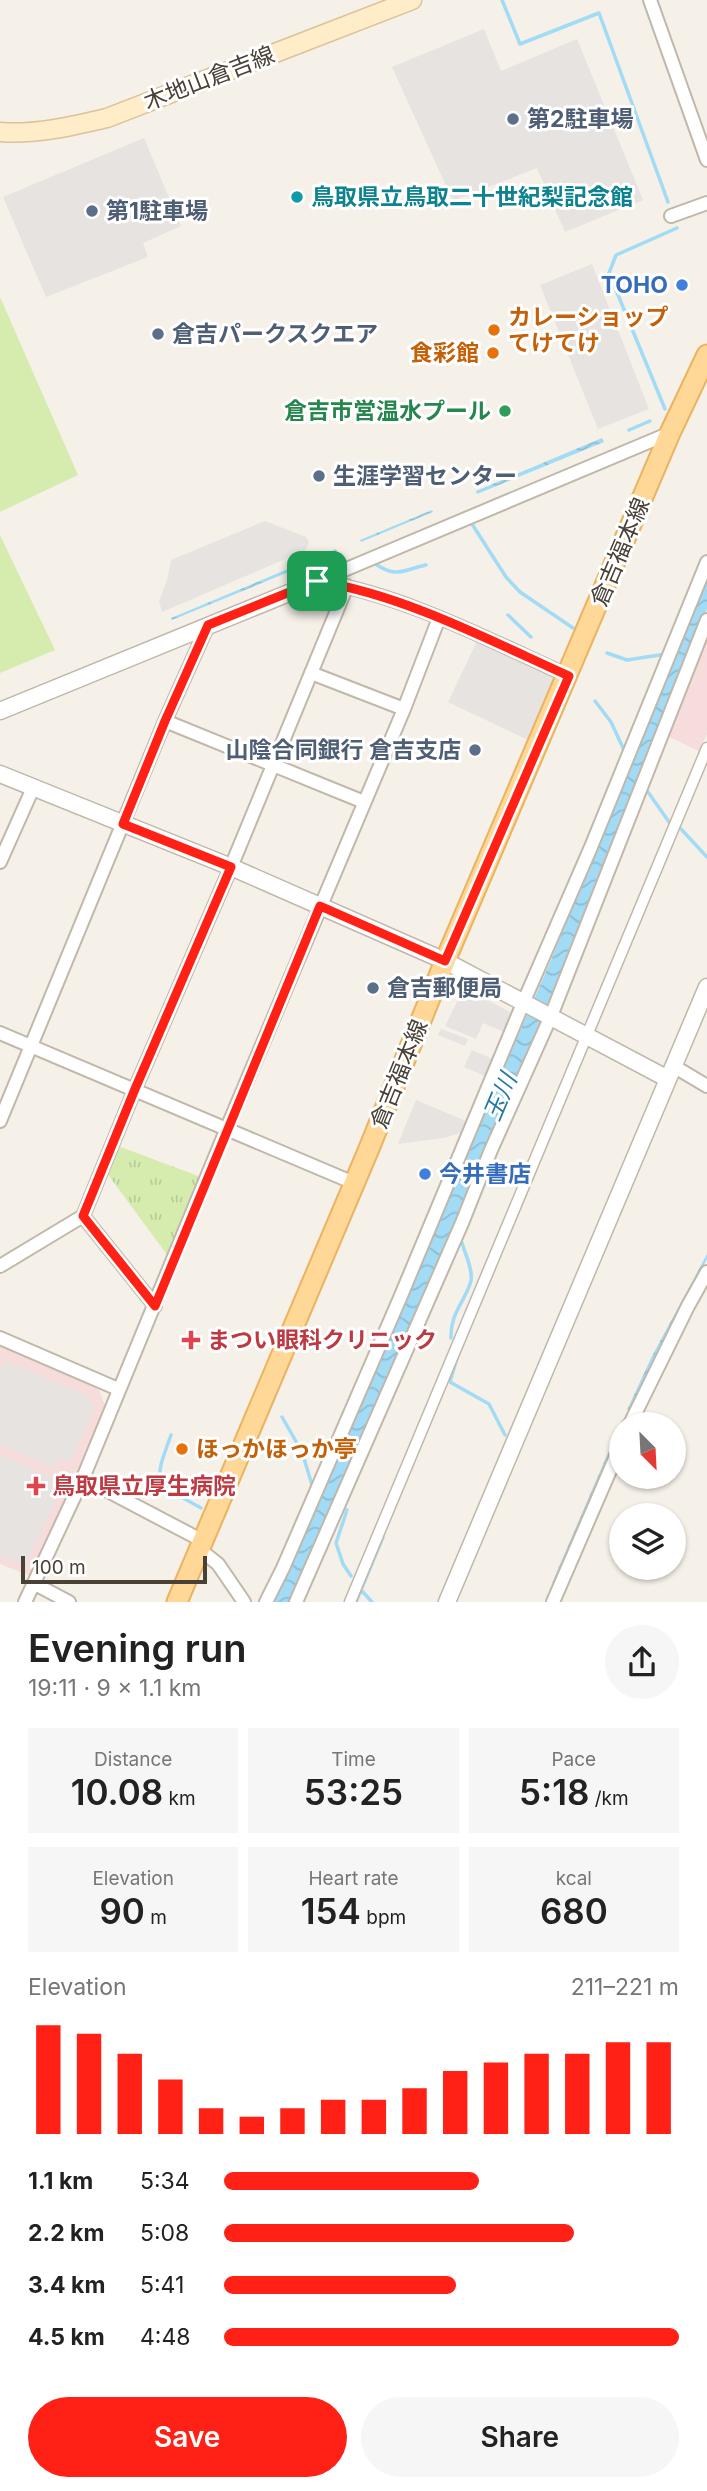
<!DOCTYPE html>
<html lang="en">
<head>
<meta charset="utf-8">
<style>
	:root { --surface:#fff; --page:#f6f6f6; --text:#222; --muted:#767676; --accent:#ff2115 }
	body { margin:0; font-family:Inter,"Noto Sans JP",sans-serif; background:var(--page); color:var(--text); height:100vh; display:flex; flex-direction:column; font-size:26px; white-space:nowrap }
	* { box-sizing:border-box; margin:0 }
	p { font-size:23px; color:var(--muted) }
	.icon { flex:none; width:38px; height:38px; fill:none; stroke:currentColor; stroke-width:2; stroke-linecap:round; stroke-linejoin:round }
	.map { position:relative; height:1602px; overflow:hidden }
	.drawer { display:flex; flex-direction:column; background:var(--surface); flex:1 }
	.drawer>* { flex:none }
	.needle { width:46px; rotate:156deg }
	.buttons { position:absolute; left:609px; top:1412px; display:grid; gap:14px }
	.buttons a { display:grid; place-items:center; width:77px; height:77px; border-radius:50%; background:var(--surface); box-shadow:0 2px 5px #0004; font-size:35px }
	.scale { position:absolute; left:21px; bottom:18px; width:186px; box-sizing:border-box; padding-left:7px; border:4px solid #494036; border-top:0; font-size:19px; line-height:24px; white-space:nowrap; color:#494036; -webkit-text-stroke:5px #fff; paint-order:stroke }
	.pin { position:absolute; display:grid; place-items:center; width:60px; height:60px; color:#fff; margin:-30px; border-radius:14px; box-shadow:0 4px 10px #0006 }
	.round { display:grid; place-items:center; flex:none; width:74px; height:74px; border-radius:37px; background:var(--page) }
	.headline { display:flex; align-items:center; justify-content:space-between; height:119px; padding:0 28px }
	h1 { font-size:38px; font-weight:600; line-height:52px }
	.stats { display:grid; grid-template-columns:repeat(3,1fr); gap:10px; height:119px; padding:7px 28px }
	.stats div { display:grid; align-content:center; border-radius:0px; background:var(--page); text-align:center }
	.stats b { font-size:35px; font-weight:600 }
	.stats small { font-size:19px; font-weight:400 }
	.stats p { font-size:19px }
	.chart { height:196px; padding:14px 28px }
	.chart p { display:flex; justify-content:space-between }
	.chart svg { width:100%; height:126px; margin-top:7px; stroke:var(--accent); stroke-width:6 }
	.action { display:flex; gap:14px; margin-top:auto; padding:14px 28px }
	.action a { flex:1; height:80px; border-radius:42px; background:var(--accent); color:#fff; font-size:28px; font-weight:600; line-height:80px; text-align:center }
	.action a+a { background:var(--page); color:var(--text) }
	ul { padding:0 28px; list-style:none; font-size:23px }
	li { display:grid; grid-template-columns:112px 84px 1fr; align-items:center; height:52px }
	li i { height:18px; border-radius:9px; background:var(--accent) }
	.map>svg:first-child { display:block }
	.medical { fill:#f6dcdb }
	.grass { fill:url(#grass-tufts) }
	.pitch { fill:#d6ecaf }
	.parking { fill:#e6e3e0 }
	.water { fill:url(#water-waves) }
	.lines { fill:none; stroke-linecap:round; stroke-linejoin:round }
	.stream { stroke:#a1dbf5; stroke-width:3.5 }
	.pedestrian-casing { stroke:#c1b7aa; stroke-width:13 }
	.minor-casing { stroke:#c1b7aa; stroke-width:16 }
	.tertiary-casing { stroke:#c1b7aa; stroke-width:19 }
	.secondary-casing { stroke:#dbc297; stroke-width:21 }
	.primary-casing { stroke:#ebb360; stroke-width:23 }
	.pedestrian { stroke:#fff; stroke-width:10 }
	.minor { stroke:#fff; stroke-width:12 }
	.tertiary { stroke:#fff; stroke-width:16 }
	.secondary { stroke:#ffecc8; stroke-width:18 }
	.primary { stroke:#ffd797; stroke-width:19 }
	.route-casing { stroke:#fff; stroke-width:14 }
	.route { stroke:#ff2115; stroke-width:9 }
	.service-dot { fill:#5c6f8a; stroke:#fff; stroke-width:2.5 }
	.culture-dot { fill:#0f9aa8; stroke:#fff; stroke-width:2.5 }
	.shop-dot { fill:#3f7fe0; stroke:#fff; stroke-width:2.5 }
	.food-dot { fill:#e8710a; stroke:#fff; stroke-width:2.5 }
	.leisure-dot { fill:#2e9e5b; stroke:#fff; stroke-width:2.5 }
	.health-dot { fill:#e0444e; stroke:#fff; stroke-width:2.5 }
	.labels { text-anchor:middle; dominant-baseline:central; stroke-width:6; stroke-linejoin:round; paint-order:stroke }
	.street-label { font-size:23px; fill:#494036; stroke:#fff }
	.service-label { font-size:23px; font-weight:bold; fill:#4e5e75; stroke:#fff; text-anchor:start }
	.culture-label { font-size:23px; font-weight:bold; fill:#0d838f; stroke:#fff; text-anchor:start }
	.shop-label { font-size:23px; font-weight:bold; fill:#366cbe; stroke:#fff; text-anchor:end }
	.food-label { font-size:23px; font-weight:bold; fill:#c56008; stroke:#fff; text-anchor:start }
	.leisure-label { font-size:23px; font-weight:bold; fill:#27864d; stroke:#fff; text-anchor:end }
	.health-label { font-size:23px; font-weight:bold; fill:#be3a42; stroke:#fff; text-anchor:start }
	.water-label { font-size:24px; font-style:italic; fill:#257aa3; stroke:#fff }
</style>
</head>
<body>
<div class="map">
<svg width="707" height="1602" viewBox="0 0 707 1602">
	<defs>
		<pattern id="grass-tufts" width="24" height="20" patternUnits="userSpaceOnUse" patternTransform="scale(1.75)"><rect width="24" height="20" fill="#d6ecaf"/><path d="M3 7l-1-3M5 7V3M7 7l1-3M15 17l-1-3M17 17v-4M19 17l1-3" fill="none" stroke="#b9cb97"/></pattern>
		<pattern id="water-waves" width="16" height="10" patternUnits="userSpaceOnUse" patternTransform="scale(1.75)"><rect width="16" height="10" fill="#a1dbf5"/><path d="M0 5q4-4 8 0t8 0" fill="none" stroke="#8cbdd3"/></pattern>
	</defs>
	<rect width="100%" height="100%" fill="#f5f0e8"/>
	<path class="medical" d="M707 634V734L699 751 667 736Z
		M0 1347 78 1379 99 1390 106 1408 31 1576 0 1564Z"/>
	<path class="grass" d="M118 1146 201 1177 168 1256 106 1172Z"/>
	<path class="pitch" d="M0 297 78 475 0 512Z
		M0 535 55 650 0 673Z"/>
	<path class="parking" d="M484 29 501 71 577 39 643 200 565 232 537 168 453 201 392 67Z
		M144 138 181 226 143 243 148 257 46 297 3 197Z
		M592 264 649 409 598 429 540 285Z
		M265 521 306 537 309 542 306 550 162 612 159 601 167 580 171 560Z
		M479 637 558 674 528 740 448 702Z
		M474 993 512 1013 504 1032 483 1023 476 1039 445 1026 458 1000Z
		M441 1029 468 1039 465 1046 438 1035Z
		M472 1050 497 1061 490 1078 464 1067Z
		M416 1100 466 1121 460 1133 443 1138 398 1144Z
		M5 1361 87 1396 95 1408 70 1462 58 1458 55 1468 0 1444V1372Z
		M0 1455 64 1482 26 1565 0 1555Z"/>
	<path class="water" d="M602 438 604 442 477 494 476 491Z
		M432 510 433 512 361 542 360 540Z
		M336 549 337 552 172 620 171 618Z
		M707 571V609L562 973 290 1602H271L551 960Z
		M707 1254V1259L658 1350 629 1411 627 1410 652 1356Z
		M622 1420 625 1421 621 1424V1430L554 1584 552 1583Z"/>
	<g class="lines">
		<path class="stream" d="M502 0 520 44 599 13 668 202
			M665 409 609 273 616 255 677 228
			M629 430 650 421
			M472 524 506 577 520 592 573 628
			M374 563C397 579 402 570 426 565
			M508 615 531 637
			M607 653 627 660 666 654
			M595 701 611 722 624 750
			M648 792 669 822
			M681 829 707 857
			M451 1338C450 1313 465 1302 471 1281 473 1269 465 1254 462 1243
			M457 1358 450 1382 489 1404 505 1435
			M282 1417 302 1452 313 1488
			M171 1435C152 1487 154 1481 201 1508
			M347 1510 336 1543 343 1564 351 1576
			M362 1591 372 1602
			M356 1602 383 1537"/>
		<defs>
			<path id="pedestrian" d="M350 1602 707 748"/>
			<path id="minor" d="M650 0 707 160
				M671 216 707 203
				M318 581 670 433
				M318 581C404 595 489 640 569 676
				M311 673 404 709
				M165 721 364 802
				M0 862 33 788
				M0 1033 354 1183
				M675 1067 707 1086
				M0 1121 165 721 208 625
				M83 1216 155 1306
				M0 1266 83 1216 135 1089 231 867 347 586
				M0 1338 118 1389
				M630 1424 688 1306 707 1272
				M83 1478 203 1541
				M199 1549 218 1564 244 1602
				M35 1584 69 1602
				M25 1602 83 1478 227 1128 404 709 439 618
				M266 1602 283 1568 400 1298 524 1001 591 847 707 562
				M296 1602 462 1223 491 1150 551 1016 707 620
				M553 1602 621 1445"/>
			<path id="tertiary" d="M0 711 318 581
				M0 774 231 867 445 961 668 1079
				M447 1602 707 987"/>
			<path id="secondary" d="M0 132C36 135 72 126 107 118L412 0"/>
			<path id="primary" d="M177 1602 368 1151 445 961 670 433 707 355"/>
		</defs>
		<use href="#pedestrian" class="pedestrian-casing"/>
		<use href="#minor" class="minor-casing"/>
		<use href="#tertiary" class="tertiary-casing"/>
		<use href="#secondary" class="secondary-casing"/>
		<use href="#primary" class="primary-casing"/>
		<use href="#pedestrian" class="pedestrian"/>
		<use href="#minor" class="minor"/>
		<use href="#tertiary" class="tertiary"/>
		<use href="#secondary" class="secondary"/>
		<use href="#primary" class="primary"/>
	</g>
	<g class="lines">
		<defs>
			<path id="route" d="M317 581C404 595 489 640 569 676L445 961 320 906 155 1306 83 1216 135 1089 231 867 123 824 165 721 208 625Z"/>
		</defs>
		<use href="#route" class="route-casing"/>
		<use href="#route" class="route"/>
	</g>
	<g class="service-dot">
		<circle cx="513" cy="119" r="7"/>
		<circle cx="92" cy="211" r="7"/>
		<circle cx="158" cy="334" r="7"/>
		<circle cx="319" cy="476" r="7"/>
		<circle cx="475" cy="750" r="7"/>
		<circle cx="373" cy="988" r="7"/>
	</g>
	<circle class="culture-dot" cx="297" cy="197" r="7"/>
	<g class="shop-dot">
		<circle cx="682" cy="285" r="7"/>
		<circle cx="425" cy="1174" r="7"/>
	</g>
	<g class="food-dot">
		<circle cx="494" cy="330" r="7"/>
		<circle cx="493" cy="353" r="7"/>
		<circle cx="182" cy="1449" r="7"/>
	</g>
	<circle class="leisure-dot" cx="505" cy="411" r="7"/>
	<g class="health-dot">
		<path d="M187.5 1329.5h7v7h7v7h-7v7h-7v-7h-7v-7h7z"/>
		<path d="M32.5 1475.5h7v7h7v7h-7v7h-7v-7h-7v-7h7z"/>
	</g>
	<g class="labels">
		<g class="street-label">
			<text transform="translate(209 78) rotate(-21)">木地山倉吉線</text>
			<text transform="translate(620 552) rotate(-67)">倉吉福本線</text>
			<text transform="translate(399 1074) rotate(-68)">倉吉福本線</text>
		</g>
		<g class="service-label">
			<text x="527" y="119">第2駐車場</text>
			<text x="106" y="211">第1駐車場</text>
			<text x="172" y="334">倉吉パークスクエア</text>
			<text x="333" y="476">生涯学習センター</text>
			<text x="461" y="750" text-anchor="end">山陰合同銀行 倉吉支店</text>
			<text x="387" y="988">倉吉郵便局</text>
		</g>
		<g class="culture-label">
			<text x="311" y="197">鳥取県立鳥取二十世紀梨記念館</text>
		</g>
		<g class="shop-label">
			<text x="668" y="285">TOHO</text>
			<text x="439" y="1174" text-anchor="start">今井書店</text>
		</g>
		<g class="food-label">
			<text x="508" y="317">カレーショップ<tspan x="508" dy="26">てけてけ</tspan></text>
			<text x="479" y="353" text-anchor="end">食彩館</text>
			<text x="196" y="1449">ほっかほっか亭</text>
		</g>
		<g class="leisure-label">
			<text x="491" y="411">倉吉市営温水プール</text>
		</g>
		<g class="health-label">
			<text x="207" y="1340">まつい眼科クリニック</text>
			<text x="52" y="1486">鳥取県立厚生病院</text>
		</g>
		<g class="water-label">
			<text transform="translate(500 1097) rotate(-67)">玉川</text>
		</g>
	</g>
</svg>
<div class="buttons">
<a><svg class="needle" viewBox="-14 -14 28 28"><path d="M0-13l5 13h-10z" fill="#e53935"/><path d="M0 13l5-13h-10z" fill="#767676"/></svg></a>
<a><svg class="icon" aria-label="layers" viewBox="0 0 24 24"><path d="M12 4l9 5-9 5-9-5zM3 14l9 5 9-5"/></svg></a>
</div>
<div class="scale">100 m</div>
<div class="pin" style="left:317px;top:581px;background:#1e9e55"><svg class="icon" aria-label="arrive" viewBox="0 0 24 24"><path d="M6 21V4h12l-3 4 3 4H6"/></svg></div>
</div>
<section class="drawer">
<div class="headline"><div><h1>Evening run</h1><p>19:11 · 9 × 1.1 km</p></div><a class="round"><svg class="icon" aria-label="share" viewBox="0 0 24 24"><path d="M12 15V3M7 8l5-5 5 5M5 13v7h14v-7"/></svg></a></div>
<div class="stats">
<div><p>Distance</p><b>10.08<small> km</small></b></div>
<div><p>Time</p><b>53:25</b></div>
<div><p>Pace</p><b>5:18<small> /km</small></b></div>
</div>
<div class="stats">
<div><p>Elevation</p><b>90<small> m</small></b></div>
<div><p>Heart rate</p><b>154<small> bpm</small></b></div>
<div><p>kcal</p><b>680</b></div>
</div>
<div class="chart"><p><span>Elevation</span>211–221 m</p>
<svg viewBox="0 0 160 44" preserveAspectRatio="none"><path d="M5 44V6M15 44V9M25 44V16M35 44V25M45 44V35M55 44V38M65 44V35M75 44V32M85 44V32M95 44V28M105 44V22M115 44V19M125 44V16M135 44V16M145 44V12M155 44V12"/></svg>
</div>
<ul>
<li><b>1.1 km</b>5:34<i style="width:56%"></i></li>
<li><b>2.2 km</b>5:08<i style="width:77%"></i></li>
<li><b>3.4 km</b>5:41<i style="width:51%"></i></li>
<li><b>4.5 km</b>4:48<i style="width:100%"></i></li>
</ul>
<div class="action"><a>Save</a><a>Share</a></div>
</section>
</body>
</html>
